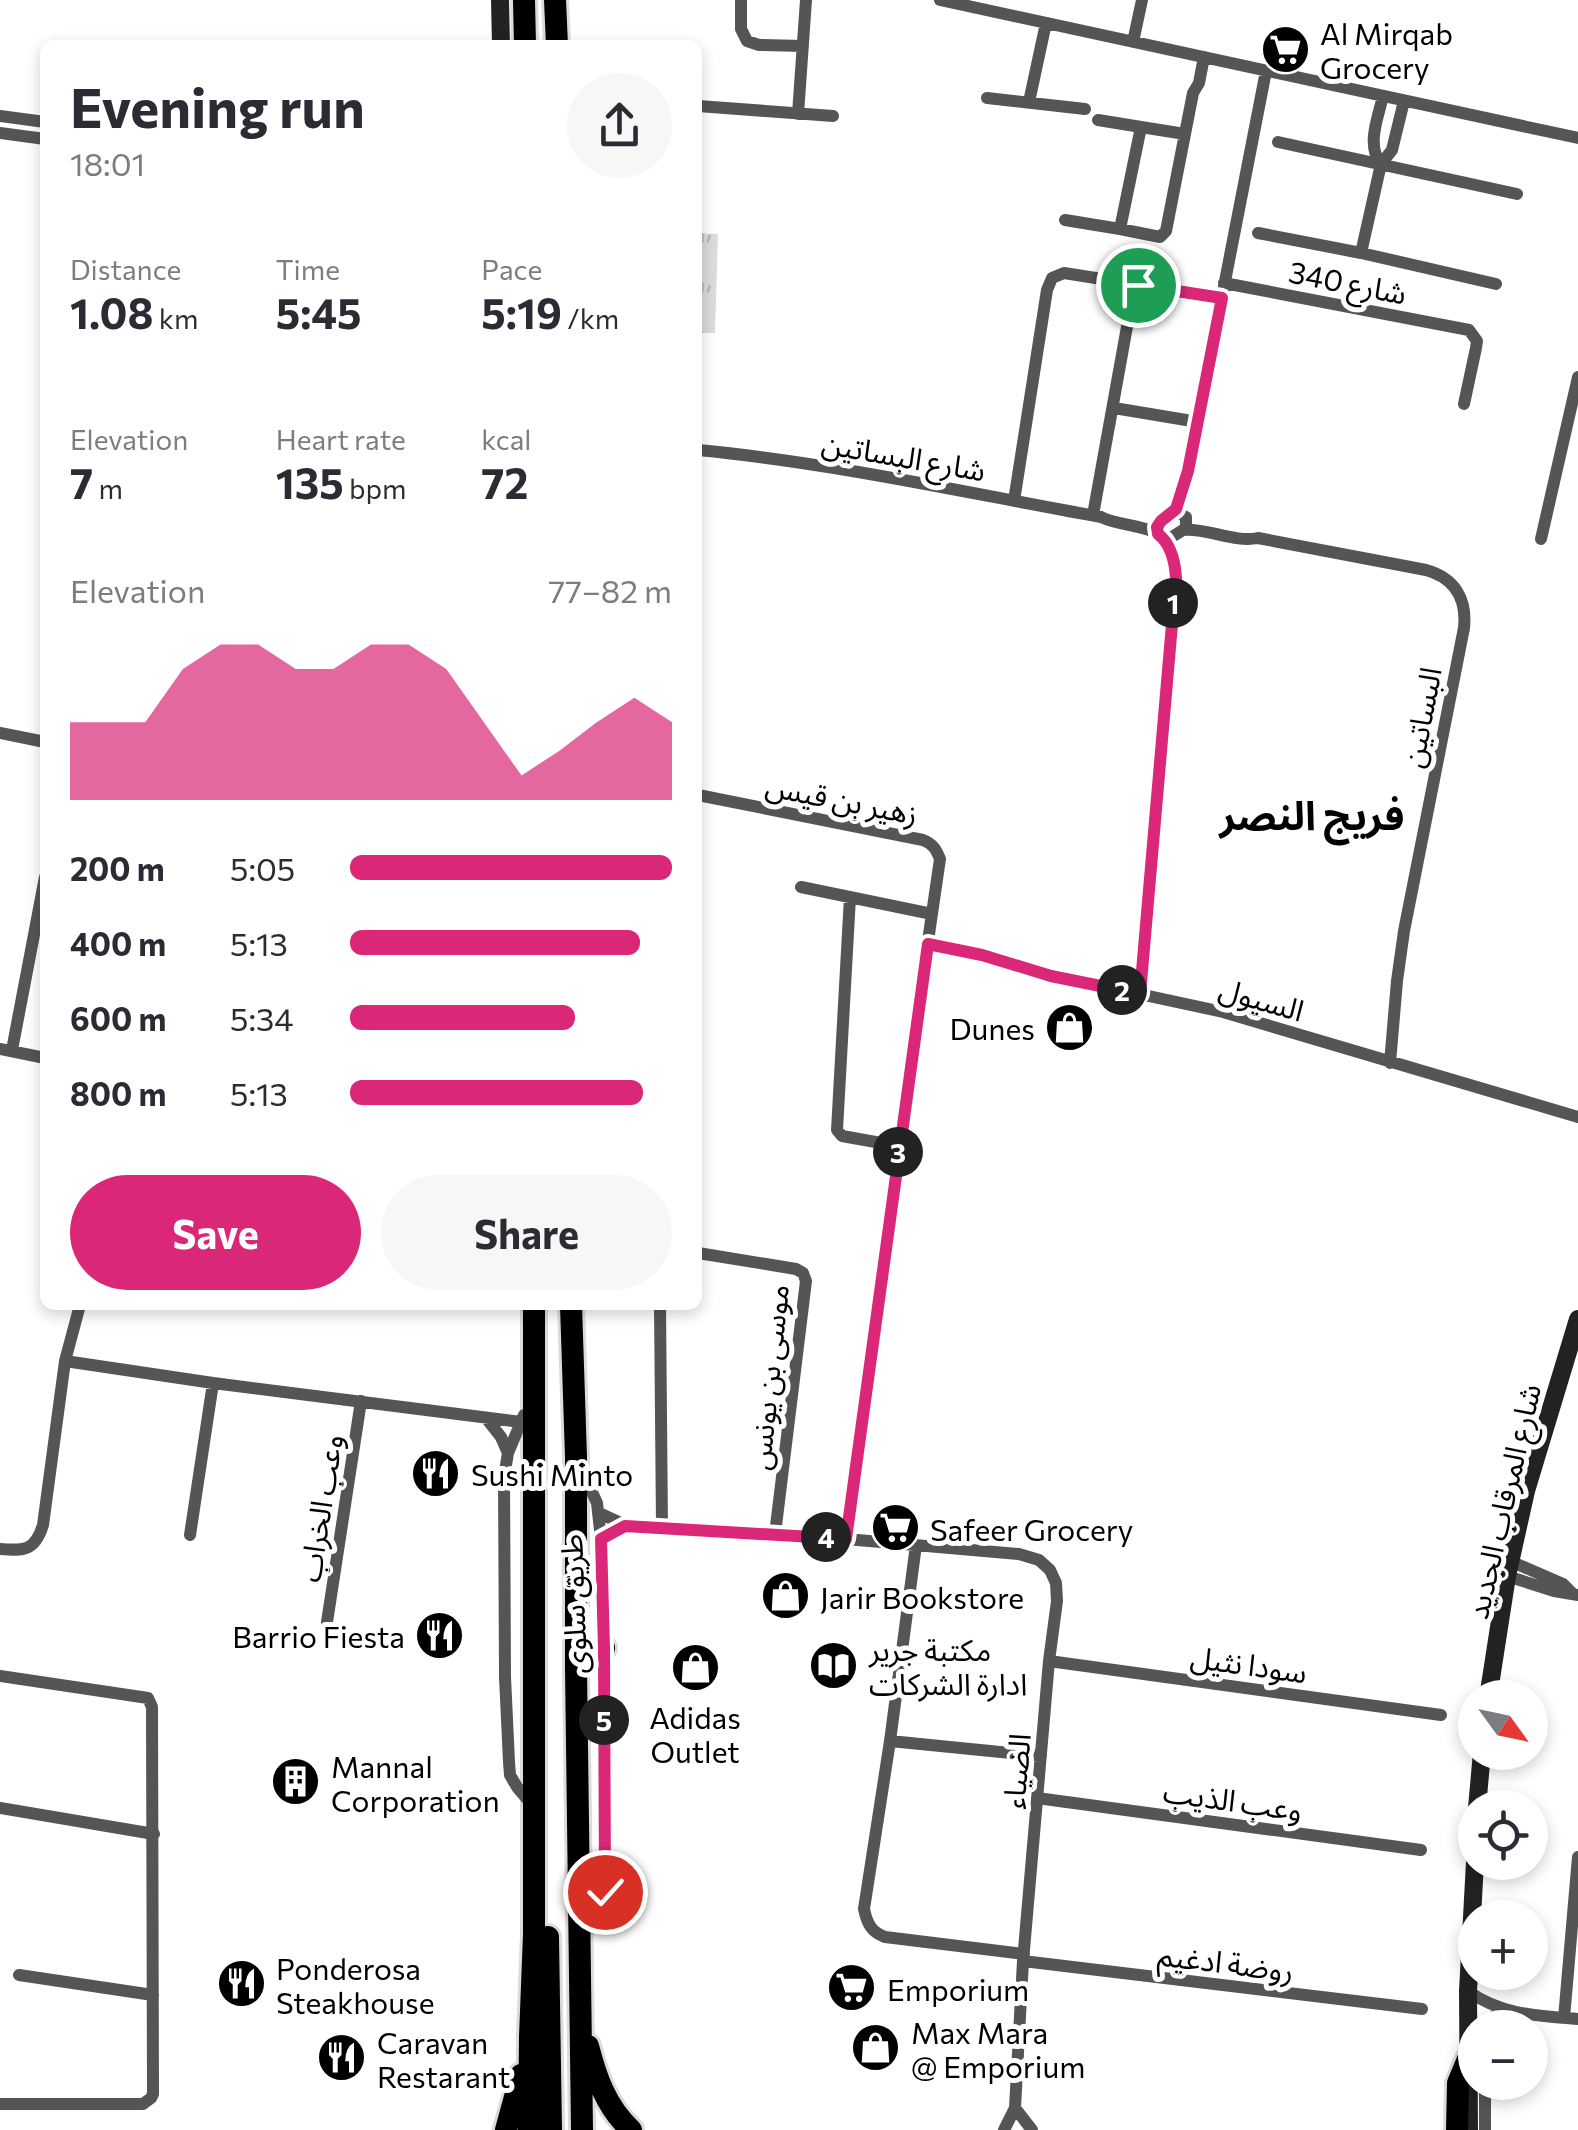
<!DOCTYPE html>
<html lang="en">
<head>
<meta charset="utf-8">
<style>
	:root { --surface:#fff; --page:#f7f7f7; --text:#2b2b33; --muted:#7c7c81; --accent:#db2777 }
	body { margin:0; font-family:Commissioner,"Noto Sans Arabic",sans-serif; background:var(--page); color:var(--text); height:100vh; display:flex; flex-direction:column; font-size:38px; white-space:nowrap }
	* { box-sizing:border-box; margin:0 }
	p { font-size:32px; color:var(--muted) }
	.icon { flex:none; width:55px; height:55px; fill:none; stroke:currentColor; stroke-width:2; stroke-linecap:round; stroke-linejoin:round }
	.map { position:relative; flex:1; overflow:hidden }
	.side { position:absolute; left:40px; top:40px; width:662px; height:1270px; display:flex; flex-direction:column; background:var(--surface); border-radius:15px; box-shadow:0 5px 15px #0003 }
	.side>* { flex:none }
	.needle { width:65px; rotate:123deg }
	.fabs { position:absolute; left:1458px; top:1680px; display:grid; gap:20px }
	.fabs a { display:grid; place-items:center; width:90px; height:90px; border-radius:50%; background:var(--surface); box-shadow:0 5px 15px #0003; font-size:50px }
	.pin { position:absolute; display:grid; place-items:center; width:85px; height:85px; color:#fff; margin:-42px; border:5px solid #fff; border-radius:50%; box-shadow:0 2px 10px #0007 }
	.km { position:absolute; width:50px; height:50px; margin:-25px; border-radius:50%; background:#222; color:#fff; font-size:28px; line-height:50px; text-align:center }
	.round { display:grid; place-items:center; flex:none; width:105px; height:105px; border-radius:52px; background:var(--page) }
	.headline { display:flex; align-items:center; justify-content:space-between; height:170px; padding:0 30px }
	h1 { font-size:55px; font-weight:700; line-height:75px }
	.stats { display:grid; grid-template-columns:repeat(3,1fr); gap:15px; height:170px; padding:10px 30px }
	.stats div { display:grid; align-content:center }
	.stats b { font-size:42px; font-weight:700 }
	.stats small { font-size:28px; font-weight:400 }
	.stats p { font-size:28px }
	.chart { height:280px; padding:20px 30px }
	.chart p { display:flex; justify-content:space-between }
	.chart svg { width:100%; height:180px; margin-top:10px; fill:var(--accent); opacity:.7 }
	.button { display:flex; gap:20px; margin-top:auto; padding:20px 30px }
	.button a { flex:1; height:115px; border-radius:60px; background:var(--accent); color:#fff; font-size:40px; font-weight:700; line-height:115px; text-align:center }
	.button a+a { background:var(--page); color:var(--text) }
	ul { padding:0 30px; list-style:none; font-size:32px }
	li { display:grid; grid-template-columns:160px 120px 1fr; align-items:center; height:75px }
	li i { height:25px; border-radius:12px; background:var(--accent) }
	.map>svg:first-child { display:block }
	.park { fill:url(#park-tufts) }
	.lines { fill:none; stroke-linecap:round; stroke-linejoin:round }
	.highway-casing { stroke:#dbdbdb; stroke-width:28 }
	.street { stroke:#555; stroke-width:12 }
	.secondary { stroke:#222; stroke-width:18 }
	.highway { stroke:#000; stroke-width:22 }
	.route-casing { stroke:#fff; stroke-width:20 }
	.route { stroke:#db2777; stroke-width:12 }
	.labels { text-anchor:middle; dominant-baseline:central; stroke-width:10; stroke-linejoin:round; paint-order:stroke }
	.poi-label { font-size:30px; fill:#000; stroke:#fff; text-anchor:start }
	.street-label { font-size:30px; fill:#000; stroke:#fff }
	.district-label { font-size:40px; font-weight:bold; fill:#000; stroke:#fff }
</style>
</head>
<body>
<div class="map">
<svg width="1578" height="2130" viewBox="0 0 1578 2130">
	<defs>
		<pattern id="park-tufts" width="24" height="20" patternUnits="userSpaceOnUse" patternTransform="scale(2.5)"><rect width="24" height="20" fill="#dcdcdc"/><path d="M3 7l-1-3M5 7V3M7 7l1-3M15 17l-1-3M17 17v-4M19 17l1-3" fill="none" stroke="#bbb"/></pattern>
	</defs>
	<rect width="100%" height="100%" fill="#fff"/>
	<path class="park" d="M698 233 718 234 715 333H698Z"/>
	<g class="lines">
		<defs>
			<path id="highway" d="M524 0 525 45
				M555 0 557 45
				M571 1305 576 1457V1668L582 2130
				M576 1668 604 1648
				M548 1937 551 2130
				M588 2046C596 2077 606 2107 631 2130
				M506 2130 521 2075
				M529 2130 530 2037 534 1934V1305
				M1457 2130 1458 2083 1468 2059"/>
		</defs>
		<use href="#highway" class="highway-casing"/>
		<path class="street" d="M741 0V29L747 41 759 45 803 46
			M940 0 1578 138
			M1133 42 1142 0
			M987 98 1085 109
			M1029 102 1046 23
			M698 106 833 116
			M798 114 806 0
			M0 116 45 122
			M1098 120 1141 127
			M0 133 45 139
			M1185 134 1141 127 1120 229 1160 237 1166 231 1193 93 1199 83 1204 57
			M1278 142 1517 194
			M1381 164C1366 145 1378 118 1383 96
			M1065 220 1120 229
			M1258 233 1361 253 1496 284
			M1361 253 1381 164 1392 150 1404 101
			M1224 283 1469 330 1477 341 1476 348 1464 404
			M1114 408 1198 422
			M698 450C834 463 967 493 1101 517 1119 526 1141 524 1158 534
			M1014 501 1047 290 1052 278 1064 273 1222 298
			M1176 512 1186 517V528L1172 537H1161L1157 531 1158 523Z
			M1173 513 1188 471 1266 71
			M1093 515 1132 299
			M1183 530C1208 528 1234 543 1258 538L1426 570C1455 578 1467 599 1464 628L1404 931 1397 981 1390 1063
			M1541 539 1578 377
			M0 733 45 742
			M698 795 923 840C933 844 936 849 940 859L898 1146 846 1539
			M801 887 932 914
			M850 897 837 1130 842 1136 898 1146
			M927 944 983 955 1051 975 1223 1012 1578 1117
			M1139 993 1175 578 1171 553 1164 538
			M0 1049 45 1058
			M12 1050 45 877
			M698 1253 796 1269 803 1273 806 1281 775 1534
			M660 1305 662 1527
			M65 1361 213 1383 521 1422
			M524 1415 508 1453 504 1477 505 1677 509 1762 510 1775 517 1787 534 1807
			M486 1418 501 1437 508 1453
			M599 1513 625 1525 846 1539 1019 1554 1039 1560 1050 1570 1056 1583 1057 1601 1049 1661 1023 1961 1015 2108 1004 2130
			M190 1535 213 1383
			M916 1545 890 1741 864 1909C867 1923 871 1932 885 1937L1024 1954
			M0 1549C24 1551 35 1551 43 1525L65 1361 80 1305
			M1510 1561 1563 1584 1572 1593
			M1507 1576 1554 1591 1578 1595
			M327 1622 361 1401
			M1049 1661 1441 1715
			M0 1676 148 1698 152 1707 153 2094 151 2098 143 2104H0
			M890 1741 1041 1756
			M1037 1798 1421 1850
			M0 1808 154 1834
			M580 1917 594 1915 603 1908 605 1845 601 1539 597 1503 581 1468
			M1023 1961 1422 2009
			M19 1975 153 1995
			M1468 1991C1501 2015 1539 2016 1578 2019
			M1564 2018 1578 1857
			M1486 2028 1500 2009
			M1485 2082V2130
			M1015 2108 1032 2130"/>
		<path class="secondary" d="M500 0 501 45
			M1488 1698 1507 1576 1526 1491 1578 1319
			M1477 1808 1482 1752
			M1469 2130 1468 1991 1475 1862"/>
		<use href="#highway" class="highway"/>
	</g>
	<g class="lines">
		<defs>
			<path id="route" d="M605 1892 604 1648 601 1539 625 1526 846 1539 928 944 982 955 1051 976 1140 994 1176 578C1175 562 1171 544 1158 534L1157 527 1161 521 1176 509 1188 471 1222 298 1138 285"/>
		</defs>
		<use href="#route" class="route-casing"/>
		<use href="#route" class="route"/>
	</g>
	<defs>
		<symbol id="supermarket-disc" viewBox="-11 -11 22 22"><circle r="9.5" fill="#000" stroke="#fff"/><path d="M-6-5.5h2.5l.6 2H6L4.5 2H-2.5L-4.4-4H-6ZM-1.5 3.2a1.3 1.3 0 1 0 .1 0ZM3 3.2a1.3 1.3 0 1 0 .1 0Z" fill="#fff"/></symbol>
		<symbol id="shop-disc" viewBox="-11 -11 22 22"><circle r="9.5" fill="#000" stroke="#fff"/><path d="M-5-2.5h2.3a2.7 3.5 0 0 1 5.4 0H5L5.5 6h-11ZM-1.5-2.5h3a1.5 2.3 0 0 0-3 0Z" fill="#fff"/></symbol>
		<symbol id="restaurant-disc" viewBox="-11 -11 22 22"><circle r="9.5" fill="#000" stroke="#fff"/><path d="M-5-6h1v4h1v-4h1v4h1v-4h1v5L-1.5 .5V6h-2V.5L-5-1ZM5-6V6H3V1.5H1.5Q1.5-4 5-6Z" fill="#fff"/></symbol>
		<symbol id="library-disc" viewBox="-11 -11 22 22"><circle r="9.5" fill="#000" stroke="#fff"/><path d="M-6-4Q-3-5.5-.7-3.5V5Q-3 3-6 4ZM6-4Q3-5.5 .7-3.5V5Q3 3 6 4Z" fill="#fff"/></symbol>
		<symbol id="building-disc" viewBox="-11 -11 22 22"><circle r="9.5" fill="#000" stroke="#fff"/><path d="M-4-6H4V6H1V3H-1V6H-4ZM-2.5-4.3h1.7v1.8h-1.7ZM.8-4.3h1.7v1.8H.8ZM-2.5-1h1.7V.8h-1.7ZM.8-1h1.7V.8H.8Z" fill="#fff"/></symbol>
	</defs>
	<g fill-rule="evenodd">
		<use href="#supermarket-disc" x="1258" y="22" width="55" height="55"/>
		<use href="#shop-disc" x="1042" y="1000" width="55" height="55"/>
		<use href="#restaurant-disc" x="408" y="1446" width="55" height="55"/>
		<use href="#supermarket-disc" x="868" y="1500" width="55" height="55"/>
		<use href="#shop-disc" x="758" y="1568" width="55" height="55"/>
		<use href="#restaurant-disc" x="412" y="1608" width="55" height="55"/>
		<use href="#library-disc" x="806" y="1638" width="55" height="55"/>
		<use href="#shop-disc" x="668" y="1640" width="55" height="55"/>
		<use href="#building-disc" x="268" y="1754" width="55" height="55"/>
		<use href="#restaurant-disc" x="214" y="1956" width="55" height="55"/>
		<use href="#supermarket-disc" x="824" y="1960" width="55" height="55"/>
		<use href="#shop-disc" x="848" y="2020" width="55" height="55"/>
		<use href="#restaurant-disc" x="314" y="2030" width="55" height="55"/>
	</g>
	<g class="labels">
		<g class="poi-label">
			<text x="1320" y="32">Al Mirqab<tspan x="1320" dy="34">Grocery</tspan></text>
			<text x="1035" y="1027" text-anchor="end">Dunes</text>
			<text x="471" y="1473">Sushi Minto</text>
			<text x="930" y="1528">Safeer Grocery</text>
			<text x="820" y="1596">Jarir Bookstore</text>
			<text x="405" y="1635" text-anchor="end">Barrio Fiesta</text>
			<text x="869" y="1648">مكتبة جرير<tspan x="869" dy="34">ادارة الشركات</tspan></text>
			<text x="695" y="1716" text-anchor="middle">Adidas<tspan x="695" dy="34">Outlet</tspan></text>
			<text x="331" y="1765">Mannal<tspan x="331" dy="34">Corporation</tspan></text>
			<text x="276" y="1967">Ponderosa<tspan x="276" dy="34">Steakhouse</tspan></text>
			<text x="887" y="1988">Emporium</text>
			<text x="911" y="2031">Max Mara<tspan x="911" dy="34">@ Emporium</tspan></text>
			<text x="377" y="2041">Caravan<tspan x="377" dy="34">Restarant</tspan></text>
		</g>
		<g class="street-label">
			<text transform="translate(1348 281) rotate(11)">شارع 340</text>
			<text transform="translate(904 455) rotate(10)">شارع البساتين</text>
			<text transform="translate(1420 717) rotate(-79)">البساتين</text>
			<text transform="translate(842 798) rotate(11)">زهير بن قيس</text>
			<text transform="translate(1262 998) rotate(16)">السيول</text>
			<text transform="translate(767 1377) rotate(-84)">موسى بن يونس</text>
			<text transform="translate(1502 1501) rotate(-77)">شارع المرقاب الجديد</text>
			<text transform="translate(319 1508) rotate(-81)">وعب الخراب</text>
			<text transform="translate(572 1604) rotate(-92)">طريق سلوى</text>
			<text transform="translate(1249 1663) rotate(8)">سودا نثيل</text>
			<text transform="translate(1015 1771) rotate(-85)">الضياء</text>
			<text transform="translate(1233 1799) rotate(8)">وعب الذيب</text>
			<text transform="translate(1226 1961) rotate(7)">روضة ادغيم</text>
		</g>
		<g class="district-label">
			<text x="1312" y="813">فريج النصر</text>
		</g>
	</g>
</svg>
<div class="fabs">
<a><svg class="needle" viewBox="-14 -14 28 28"><path d="M0-13l5 13h-10z" fill="#e53935"/><path d="M0 13l5-13h-10z" fill="#7c7c81"/></svg></a>
<a><svg class="icon" aria-label="locate" viewBox="0 0 24 24"><circle cx="12" cy="12" r="6"/><path d="M12 2v4M12 18v4M2 12h4M18 12h4"/></svg></a>
<a>+</a>
<a>−</a>
</div>
<div class="pin" style="left:1138px;top:285px;background:#1e9e55"><svg class="icon" aria-label="arrive" viewBox="0 0 24 24"><path d="M6 21V4h12l-3 4 3 4H6"/></svg></div>
<div class="pin" style="left:605px;top:1892px;background:#d93025"><svg class="icon" aria-label="check" viewBox="0 0 24 24"><path d="M5 12l5 5 9-10"/></svg></div>
<b class="km" style="left:1173px;top:603px">1</b>
<b class="km" style="left:1122px;top:990px">2</b>
<b class="km" style="left:898px;top:1152px">3</b>
<b class="km" style="left:826px;top:1537px">4</b>
<b class="km" style="left:604px;top:1720px">5</b>
<section class="side">
<div class="headline"><div><h1>Evening run</h1><p>18:01</p></div><a class="round"><svg class="icon" aria-label="share" viewBox="0 0 24 24"><path d="M12 15V3M7 8l5-5 5 5M5 13v7h14v-7"/></svg></a></div>
<div class="stats">
<div><p>Distance</p><b>1.08<small> km</small></b></div>
<div><p>Time</p><b>5:45</b></div>
<div><p>Pace</p><b>5:19<small> /km</small></b></div>
</div>
<div class="stats">
<div><p>Elevation</p><b>7<small> m</small></b></div>
<div><p>Heart rate</p><b>135<small> bpm</small></b></div>
<div><p>kcal</p><b>72</b></div>
</div>
<div class="chart"><p><span>Elevation</span>77–82 m</p>
<svg viewBox="0 0 160 44" preserveAspectRatio="none"><path d="M0 44V25L10 25L20 25L30 12L40 6L50 6L60 12L70 12L80 6L90 6L100 12L110 25L120 38L130 32L140 25L150 19L160 25V44z"/></svg>
</div>
<ul>
<li><b>200 m</b>5:05<i style="width:100%"></i></li>
<li><b>400 m</b>5:13<i style="width:90%"></i></li>
<li><b>600 m</b>5:34<i style="width:70%"></i></li>
<li><b>800 m</b>5:13<i style="width:91%"></i></li>
</ul>
<div class="button"><a>Save</a><a>Share</a></div>
</section>
</div>
</body>
</html>
